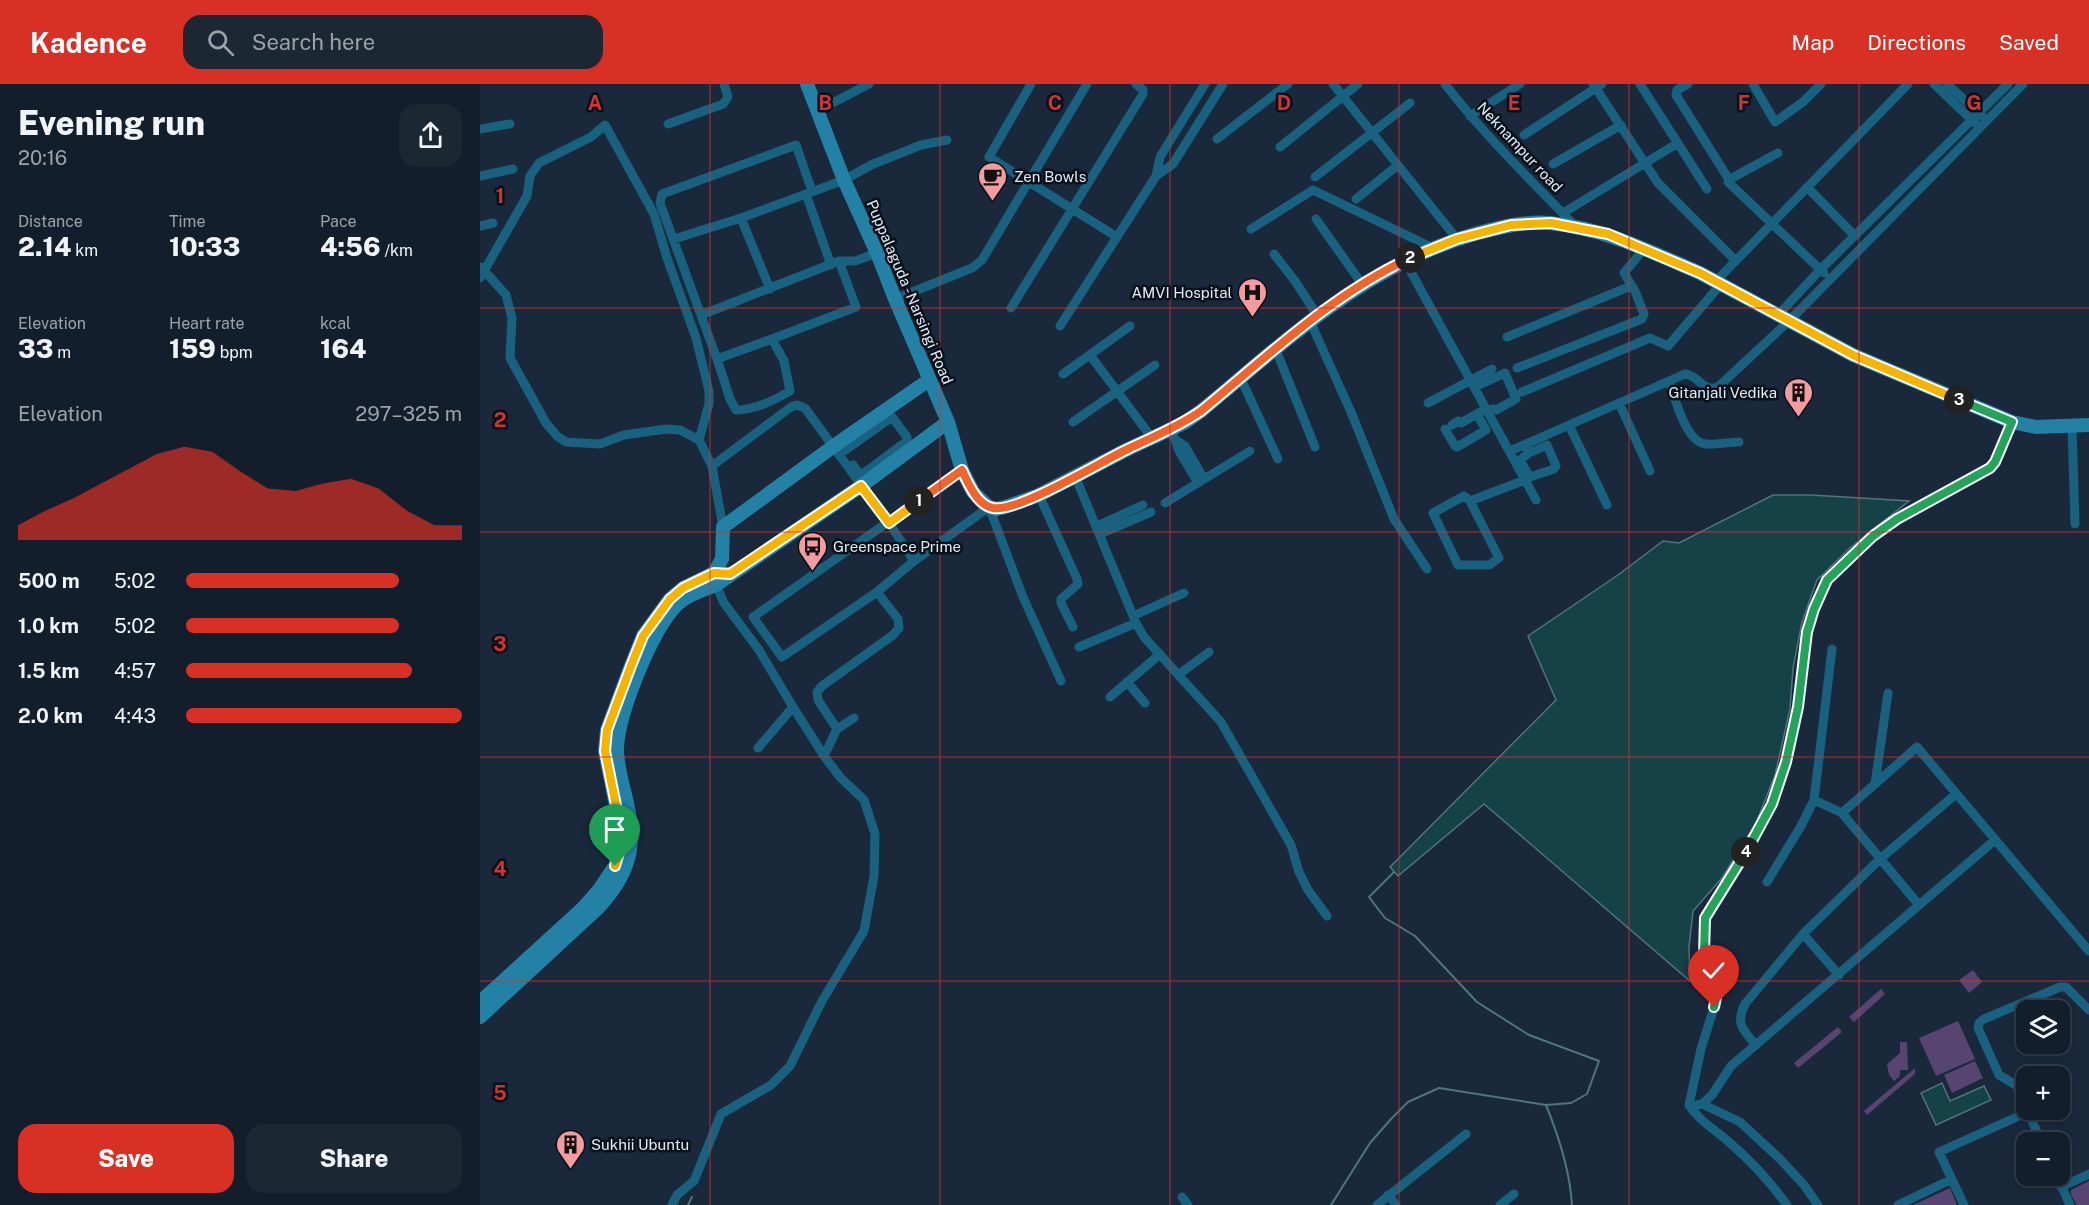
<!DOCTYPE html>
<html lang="en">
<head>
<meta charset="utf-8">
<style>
	:root { --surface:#131e2c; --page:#1c2734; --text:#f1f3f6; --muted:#9da2a9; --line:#323c48; --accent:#d93025 }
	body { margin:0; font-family:"Public Sans",sans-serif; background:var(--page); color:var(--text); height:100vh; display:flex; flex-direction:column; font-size:22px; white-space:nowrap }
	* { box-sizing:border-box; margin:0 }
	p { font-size:20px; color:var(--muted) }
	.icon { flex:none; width:33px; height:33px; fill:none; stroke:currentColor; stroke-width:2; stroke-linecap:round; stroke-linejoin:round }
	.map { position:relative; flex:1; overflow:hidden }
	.side { display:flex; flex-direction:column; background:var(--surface); width:480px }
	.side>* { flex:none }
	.controls { position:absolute; left:1536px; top:916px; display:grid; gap:12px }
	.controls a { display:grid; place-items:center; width:54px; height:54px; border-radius:12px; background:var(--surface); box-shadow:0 3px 9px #0003,0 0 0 2px var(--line); font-size:30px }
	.pin { position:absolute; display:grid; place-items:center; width:51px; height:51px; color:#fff; margin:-62px -26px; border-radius:50% 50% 50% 0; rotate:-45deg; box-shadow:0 0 6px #0007 }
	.pin .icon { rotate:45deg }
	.km { position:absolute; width:30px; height:30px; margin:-15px; border-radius:50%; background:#222; color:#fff; font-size:16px; line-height:30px; text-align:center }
	.round { display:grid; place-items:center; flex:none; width:63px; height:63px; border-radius:18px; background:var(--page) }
	.summary { display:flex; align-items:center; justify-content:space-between; height:102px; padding:0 18px }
	h1 { font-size:33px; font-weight:800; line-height:45px }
	.metrics { display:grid; grid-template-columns:repeat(3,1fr); gap:9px; height:102px; padding:6px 18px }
	.metrics div { display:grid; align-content:center }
	.metrics b { font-size:26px; font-weight:800 }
	.metrics small { font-size:16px; font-weight:400 }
	.metrics p { font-size:16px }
	.chart { height:168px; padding:12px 18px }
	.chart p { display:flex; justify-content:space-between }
	.chart svg { width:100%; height:108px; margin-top:6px; fill:var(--accent); opacity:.7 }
	.button { display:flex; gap:12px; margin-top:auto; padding:12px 18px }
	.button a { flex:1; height:69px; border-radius:18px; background:var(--accent); color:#fff; font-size:24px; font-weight:800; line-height:69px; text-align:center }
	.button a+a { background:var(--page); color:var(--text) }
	ul { padding:0 18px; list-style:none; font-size:20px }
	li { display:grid; grid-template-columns:96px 72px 1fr; align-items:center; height:45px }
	li i { height:15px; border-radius:8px; background:var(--accent) }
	header { display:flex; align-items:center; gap:36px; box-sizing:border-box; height:84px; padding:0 30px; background:var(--accent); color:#fff }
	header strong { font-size:28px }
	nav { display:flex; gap:33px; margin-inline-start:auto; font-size:21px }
	.search { width:420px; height:54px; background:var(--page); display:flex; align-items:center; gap:15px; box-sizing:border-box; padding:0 21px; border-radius:18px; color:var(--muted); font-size:22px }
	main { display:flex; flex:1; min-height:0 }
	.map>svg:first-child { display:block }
	.green { fill:#574471 }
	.water { fill:#144247; stroke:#52757c; stroke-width:1.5 }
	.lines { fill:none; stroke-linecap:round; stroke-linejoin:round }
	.stream { stroke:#52757c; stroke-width:2 }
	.street { stroke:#18627f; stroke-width:9 }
	.secondary { stroke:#2381a5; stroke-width:14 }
	.split-1-casing { stroke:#fff; stroke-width:12 }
	.split-2-casing { stroke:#fff; stroke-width:12 }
	.split-3-casing { stroke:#fff; stroke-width:12 }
	.split-4-casing { stroke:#fff; stroke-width:12 }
	.split-5-casing { stroke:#fff; stroke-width:12 }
	.split-1 { stroke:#f5b400; stroke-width:8 }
	.split-2 { stroke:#f0652b; stroke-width:8 }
	.split-3 { stroke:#f5b400; stroke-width:8 }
	.split-4 { stroke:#22a559; stroke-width:8 }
	.split-5 { stroke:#22a559; stroke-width:8 }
	.grid { fill:none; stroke:#d73232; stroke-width:1.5; stroke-opacity:0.55 }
	.labels { text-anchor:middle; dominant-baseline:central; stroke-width:5; stroke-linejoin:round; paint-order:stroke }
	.street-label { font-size:15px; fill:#e1ebf7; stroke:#0a1018 }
	.poi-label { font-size:15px; fill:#e1ebf7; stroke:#0a1018; text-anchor:start }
	.grid-label { font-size:20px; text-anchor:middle; font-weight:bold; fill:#d73232; stroke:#0a1018; stroke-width:5; stroke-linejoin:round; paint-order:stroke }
</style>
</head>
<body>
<header>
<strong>Kadence</strong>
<div class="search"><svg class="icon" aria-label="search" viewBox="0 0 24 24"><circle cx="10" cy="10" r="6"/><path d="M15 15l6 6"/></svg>Search here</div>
<nav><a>Map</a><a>Directions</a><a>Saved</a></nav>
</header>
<main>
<section class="side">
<div class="summary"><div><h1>Evening run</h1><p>20:16</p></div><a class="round"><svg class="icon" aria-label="share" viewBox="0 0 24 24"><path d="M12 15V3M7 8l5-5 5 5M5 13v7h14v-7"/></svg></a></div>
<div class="metrics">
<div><p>Distance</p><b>2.14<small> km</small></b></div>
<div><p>Time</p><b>10:33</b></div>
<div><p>Pace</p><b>4:56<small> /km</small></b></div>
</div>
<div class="metrics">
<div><p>Elevation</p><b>33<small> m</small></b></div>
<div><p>Heart rate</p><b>159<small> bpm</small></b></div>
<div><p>kcal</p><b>164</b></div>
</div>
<div class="chart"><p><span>Elevation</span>297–325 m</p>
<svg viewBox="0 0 160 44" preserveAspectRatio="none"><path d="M0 44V38L10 32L20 27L30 21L40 15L50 9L60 6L70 8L80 16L90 23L100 24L110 21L120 19L130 23L140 32L150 38L160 38V44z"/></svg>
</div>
<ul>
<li><b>500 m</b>5:02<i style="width:77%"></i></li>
<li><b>1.0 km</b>5:02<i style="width:77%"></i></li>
<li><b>1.5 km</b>4:57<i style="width:82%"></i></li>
<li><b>2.0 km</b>4:43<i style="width:100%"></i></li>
</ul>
<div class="button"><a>Save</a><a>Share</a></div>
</section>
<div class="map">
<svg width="1609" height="1121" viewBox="0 0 1609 1121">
	<rect width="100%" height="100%" fill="#19283a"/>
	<path class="green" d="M1493 886 1502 898 1489 909 1479 896Z
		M1401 905 1405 910 1374 938 1369 933Z
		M1478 937 1495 975 1456 992 1439 954Z
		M1358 943 1362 948 1318 984 1314 979Z
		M1420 958H1427L1428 986H1420V992L1414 997 1409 991 1407 980 1420 969Z
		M1495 977 1503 994 1472 1009 1464 991Z
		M1435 984V990L1387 1031 1384 1027Z
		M1609 1097V1121H1597L1591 1111V1106Z
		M1470 1104 1477 1121H1433Z"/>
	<path class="water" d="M1293 411H1331L1429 417 1370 464 1337 496 1322 538 1313 584 1310 625 1295 691 1276 739 1242 794 1213 827 1209 863 1210 897 1004 720 918 792 910 783 1076 616 1048 552 1138 491 1183 457 1199 459Z
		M1462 999 1470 1017 1504 1002 1511 1016 1456 1041 1441 1009Z"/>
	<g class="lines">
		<path class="stream" d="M1066 1021C1079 1053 1090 1086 1092 1121
			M208 1121 212 1113
			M851 1121 890 1059 911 1035 928 1018 959 1004 1066 1021 1091 1019 1107 1010 1119 977 1049 951 997 918 935 852 905 834 889 813 914 788"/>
		<path class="street" d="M551 0 509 73 637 153
			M853 0 977 155
			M965 0C1004 51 1050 95 1095 142
			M1113 0 1178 99 1256 177
			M1160 0 1227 105
			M1208 0 1197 6 1196 11 1248 94H1252L1298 69
			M1273 0 1295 38 1323 18 1341 0
			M1454 0 1495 39
			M1467 0 1503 33
			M337 27 389 0
			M990 32 1040 0
			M188 40 243 20 248 13 244 0
			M0 45 30 40
			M1044 51 1122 0
			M737 55 808 0
			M800 63 878 0
			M1073 80 1141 41
			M0 92 33 85
			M676 92 693 80 743 0
			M835 93 930 19
			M1248 98 1344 189
			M1327 103 1375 152
			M326 110 351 181
			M876 115 918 81
			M1083 129 1198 59
			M261 134 290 205
			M836 135 882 200
			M0 142 13 139
			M771 145 833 106 953 164
			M194 155 261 134 364 96 391 81 441 61 467 56
			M794 170 815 197 837 231
			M925 177 1056 416
			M1 183 26 211 32 234 30 274 66 339 77 352 86 358 120 360 144 351 186 345 200 346 219 356 232 382 243 443
			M0 194 47 112 50 92 59 79 111 53 125 41 174 130 187 174 216 254 229 307V320L219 356
			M1236 197 1428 0
			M415 215 492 184 502 176 607 0
			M531 224 663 10V6L656 0
			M221 231 359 177H375L397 169
			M1298 231 1341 185 1528 0
			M830 237 871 328 914 435 947 485
			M580 242 676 92 680 73 725 0
			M1027 253 1151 202
			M292 255 376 223 359 177
			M796 266 835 363
			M610 271 672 354
			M237 275 292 255 304 277 310 307C295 316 274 326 256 326L250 315 237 275 180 119 182 110 316 61 332 107
			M1037 284 1162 235 1164 230 1155 207 1144 189 1164 165
			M583 290 650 242
			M761 295 798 375
			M1189 297C1195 314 1206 359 1226 360 1236 361 1248 358 1259 358
			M995 303 1025 289 1036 315 1016 326 1013 325 1008 327
			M1042 308 1170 254 1188 262 1241 200
			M948 319 1012 285
			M1139 319 1170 387
			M593 338 675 281
			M972 341 978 337 981 339 1002 327
			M1089 341 1127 421
			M1592 342 1595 440
			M691 345 699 367 718 399
			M965 345 975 362 977 363 1006 346 997 330
			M696 356 705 362 724 395
			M1045 361 1049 369 1067 361 1076 382 1074 385 1050 393 1040 376 1049 369
			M364 367 412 333 427 353V357L384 389H379L373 381
			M1030 367 1205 290C1219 291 1223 309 1238 303L1309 237 1543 0
			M232 382 311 323 317 321 325 324 409 439 434 477 397 508 418 535 419 544 413 551 342 602 337 608 338 616 357 645
			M595 392 656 539 599 563
			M559 411 597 495 598 500 581 515V519L593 543
			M990 417 1019 474 1009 481H978L953 429 984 412 990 417 1045 396
			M685 419 770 367
			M617 442 663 421
			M620 450 671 428
			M434 477 509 423 543 513 581 597
			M236 501 244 519 279 566 313 623 278 664
			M397 508 302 573 273 533 482 386
			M653 532 704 509
			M656 539 664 553 741 638 811 761 819 788 828 806 847 832
			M698 591 729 568
			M647 598 665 619
			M630 613 680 570
			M344 672 357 645 374 634
			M1395 700 1408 609
			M1334 716 1352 565
			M1362 729 1437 663 1609 867
			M1287 798 1321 742 1334 716 1362 729 1439 821
			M1323 850 1359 891
			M1276 961C1263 946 1255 940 1265 920L1323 850 1400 775 1476 710
			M1222 1020 1232 1011 1251 982 1515 756
			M1217 1021 1222 1020 1260 1038 1300 1075 1324 1101 1338 1121
			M1546 1024 1536 1001 1519 991 1498 944 1499 939 1504 935 1580 903H1586L1609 926
			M1547 1026 1562 1059
			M1577 1092 1590 1121
			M1581 1103 1609 1090
			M908 1111 916 1121
			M702 1113 708 1121
			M192 1121 197 1111 214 1097 241 1030 291 1001 310 982 342 917 384 847 394 792 395 750 384 716 360 693 344 672 313 623
			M897 1121 986 1050
			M1020 1121 1034 1110
			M1307 1121C1291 1099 1271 1077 1250 1059 1236 1046 1220 1038 1209 1021L1221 965 1237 914 1235 903 1226 883 1224 871 1225 834 1281 742 1292 720 1306 678 1318 623 1327 548 1342 506 1347 496 1393 452 1447 417 1510 384 1515 378 1532 338
			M1418 1121 1472 1095
			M1484 1121 1459 1068 1548 1028"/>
		<path class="secondary" d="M327 0 364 96 397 169 415 215 468 338 482 386 493 408 509 423 517 425 528 422 559 411 648 365 704 339 721 327C808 255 886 180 998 149 1021 143 1045 137 1070 139 1123 144 1172 168 1220 189L1373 271 1532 338 1556 343 1609 341
			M235 495 234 489 242 475 243 443 358 359 449 296
			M0 918 102 825 119 806 135 782 141 763 140 741 125 667 127 646 151 582 163 552 190 515 203 504 234 489 250 490
			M0 933 119 823C149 790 157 763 147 719 143 701 137 683 137 665 138 630 170 552 193 525 204 512 220 507 236 501L381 402 468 338"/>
	</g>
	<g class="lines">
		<defs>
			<path id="split-1" d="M135 782 141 763 140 741 125 667 127 646 151 582 163 552 190 515 203 504 234 489 250 490 381 402 409 439 439 417"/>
			<path id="split-2" d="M439 417 482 386C488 399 497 421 513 424 537 429 622 377 648 365 673 353 698 343 721 327 788 272 851 211 930 174"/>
			<path id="split-3" d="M930 174 977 155 1031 141 1071 139 1128 150 1220 189 1373 271 1479 316"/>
			<path id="split-4" d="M1266 768 1292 720 1306 678 1318 623 1327 548 1334 525 1347 496 1393 452 1417 435 1510 384 1515 378 1532 338 1479 316"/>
			<path id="split-5" d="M1234 923 1236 914 1235 903 1226 883 1224 871 1225 834 1266 768"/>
		</defs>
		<use href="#split-1" class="split-1-casing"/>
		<use href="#split-2" class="split-2-casing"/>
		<use href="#split-3" class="split-3-casing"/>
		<use href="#split-4" class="split-4-casing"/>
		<use href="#split-5" class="split-5-casing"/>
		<use href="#split-1" class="split-1"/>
		<use href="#split-2" class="split-2"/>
		<use href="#split-3" class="split-3"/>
		<use href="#split-4" class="split-4"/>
		<use href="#split-5" class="split-5"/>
	</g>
	<path class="grid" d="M230 0V1121M460 0V1121M690 0V1121M919 0V1121M1149 0V1121M1379 0V1121M0 224H1609M0 448H1609M0 673H1609M0 897H1609"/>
	<defs>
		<symbol id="cafe-pin" viewBox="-11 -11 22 30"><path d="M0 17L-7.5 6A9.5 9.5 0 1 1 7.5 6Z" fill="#f49b9f" stroke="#0a1018"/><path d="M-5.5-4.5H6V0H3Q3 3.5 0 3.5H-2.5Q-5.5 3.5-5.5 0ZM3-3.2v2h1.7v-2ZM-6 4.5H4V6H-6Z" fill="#111"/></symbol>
		<symbol id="hospital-pin" viewBox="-11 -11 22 30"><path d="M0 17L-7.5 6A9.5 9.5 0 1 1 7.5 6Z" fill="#f49b9f" stroke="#0a1018"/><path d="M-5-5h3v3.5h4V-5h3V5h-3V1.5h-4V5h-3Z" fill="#111"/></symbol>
		<symbol id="building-pin" viewBox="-11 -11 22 30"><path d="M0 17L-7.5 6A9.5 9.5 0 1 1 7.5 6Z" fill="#f49b9f" stroke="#0a1018"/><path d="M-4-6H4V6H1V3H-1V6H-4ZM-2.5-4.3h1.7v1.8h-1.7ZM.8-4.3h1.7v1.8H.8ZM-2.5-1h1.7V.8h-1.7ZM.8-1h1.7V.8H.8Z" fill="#111"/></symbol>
		<symbol id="bus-pin" viewBox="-11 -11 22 30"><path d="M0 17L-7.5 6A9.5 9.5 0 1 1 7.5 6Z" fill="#f49b9f" stroke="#0a1018"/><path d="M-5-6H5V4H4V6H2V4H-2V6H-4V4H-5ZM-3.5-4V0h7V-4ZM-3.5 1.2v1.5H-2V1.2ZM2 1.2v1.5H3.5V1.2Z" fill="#111"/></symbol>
	</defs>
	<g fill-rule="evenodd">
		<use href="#cafe-pin" x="496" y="76" width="33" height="45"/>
		<use href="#hospital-pin" x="756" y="192" width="33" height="45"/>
		<use href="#building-pin" x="1302" y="292" width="33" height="45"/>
		<use href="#bus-pin" x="316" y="446" width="33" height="45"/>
		<use href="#building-pin" x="74" y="1044" width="33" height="45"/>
	</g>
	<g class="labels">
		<g class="street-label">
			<text transform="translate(1040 63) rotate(47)">Neknampur road</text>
			<text transform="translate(430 208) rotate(67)">Puppalaguda - Narsingi Road</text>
		</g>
		<g class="poi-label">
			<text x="534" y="92">Zen Bowls</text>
			<text x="752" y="208" text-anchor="end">AMVI Hospital</text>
			<text x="1297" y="308" text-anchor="end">Gitanjali Vedika</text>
			<text x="353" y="462">Greenspace Prime</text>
			<text x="111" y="1060">Sukhii Ubuntu</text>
		</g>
	</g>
	<g class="grid-label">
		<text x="115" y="26">A</text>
		<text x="345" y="26">B</text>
		<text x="575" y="26">C</text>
		<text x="804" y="26">D</text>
		<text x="1034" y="26">E</text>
		<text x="1264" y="26">F</text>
		<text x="1494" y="26">G</text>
		<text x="20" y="119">1</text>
		<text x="20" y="343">2</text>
		<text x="20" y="567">3</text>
		<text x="20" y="792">4</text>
		<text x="20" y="1016">5</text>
	</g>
</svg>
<div class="controls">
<a><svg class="icon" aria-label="layers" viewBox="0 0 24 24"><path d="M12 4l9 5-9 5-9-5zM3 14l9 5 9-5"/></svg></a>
<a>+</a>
<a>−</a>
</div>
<div class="pin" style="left:135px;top:782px;background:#1e9e55"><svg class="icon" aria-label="arrive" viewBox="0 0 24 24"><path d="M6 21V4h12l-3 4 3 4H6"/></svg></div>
<div class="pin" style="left:1234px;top:923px;background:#d93025"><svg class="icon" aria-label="check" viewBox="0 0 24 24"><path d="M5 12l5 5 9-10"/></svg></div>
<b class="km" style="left:439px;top:417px">1</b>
<b class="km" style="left:930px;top:174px">2</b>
<b class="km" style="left:1479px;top:316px">3</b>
<b class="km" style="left:1266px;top:768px">4</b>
</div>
</main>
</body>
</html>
